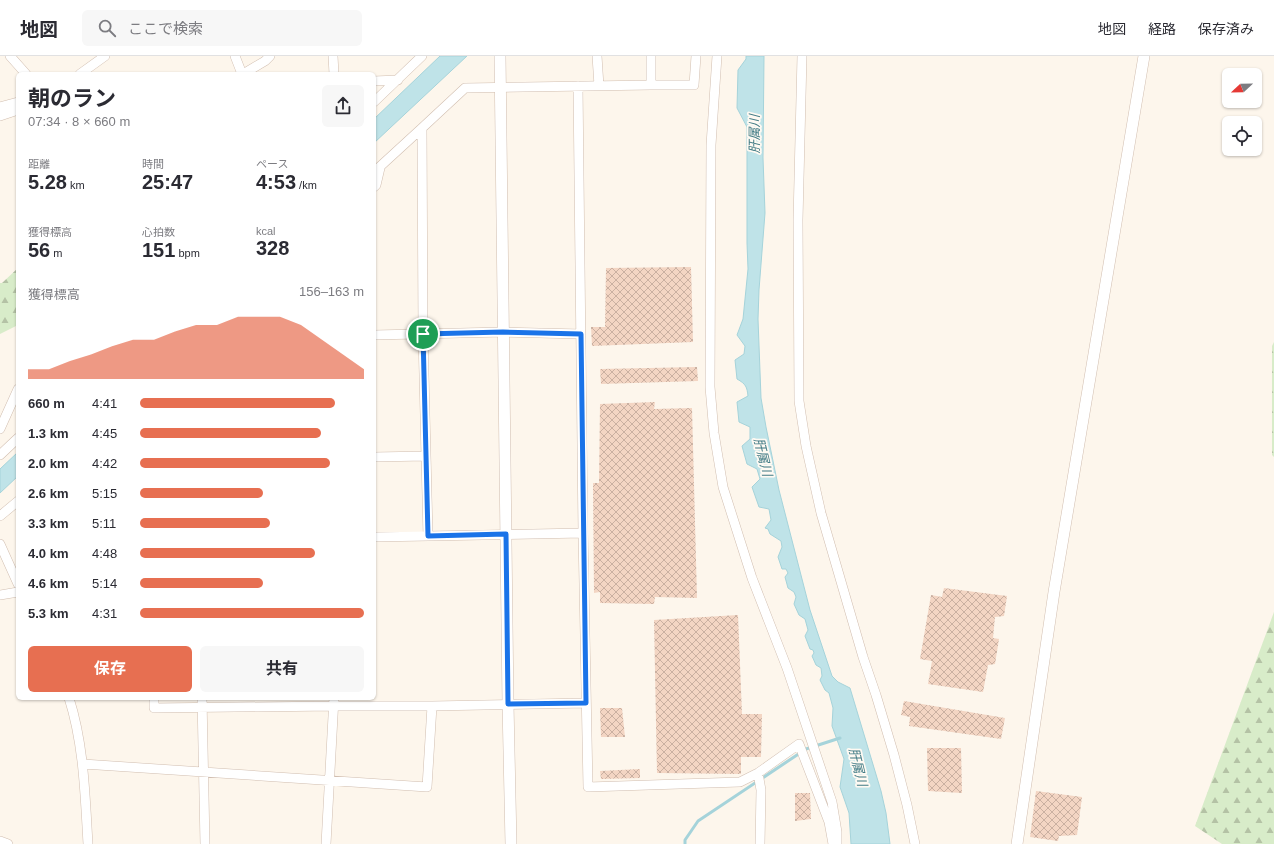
<!DOCTYPE html>
<html lang="ja">
<head>
<meta charset="utf-8">
<style>
	:root { --surface:#fff; --page:#f7f7f7; --text:#2b2b33; --muted:#7c7c81; --line:#e1e1e2; --accent:#e76f51 }
	body { margin:0; font-family:Helvetica,"Noto Sans JP",sans-serif; background:var(--page); color:var(--text); height:100vh; display:flex; flex-direction:column; font-size:15px; white-space:nowrap }
	* { box-sizing:border-box; margin:0 }
	p { font-size:13px; color:var(--muted) }
	.icon { flex:none; width:22px; height:22px; fill:none; stroke:currentColor; stroke-width:2; stroke-linecap:round; stroke-linejoin:round }
	.map { position:relative; flex:1; overflow:hidden }
	.details { position:absolute; left:16px; top:16px; width:360px; height:628px; display:flex; flex-direction:column; background:var(--surface); border-radius:6px; box-shadow:0 1px 3px #0004 }
	.details>* { flex:none }
	.needle { width:26px; rotate:248deg }
	.fabs { position:absolute; left:1222px; top:12px; display:grid; gap:8px }
	.fabs a { display:grid; place-items:center; width:40px; height:40px; border-radius:6px; background:var(--surface); box-shadow:0 1px 3px #0004; font-size:20px }
	.pin { position:absolute; display:grid; place-items:center; width:34px; height:34px; color:#fff; margin:-17px; border:2px solid #fff; border-radius:50%; box-shadow:0 1px 4px #0007 }
	.round { display:grid; place-items:center; flex:none; width:42px; height:42px; border-radius:6px; background:var(--page) }
	.headline { display:flex; align-items:center; justify-content:space-between; height:68px; padding:0 12px }
	h1 { font-size:22px; font-weight:700; line-height:30px }
	.figures { display:grid; grid-template-columns:repeat(3,1fr); gap:6px; height:68px; padding:4px 12px }
	.figures div { display:grid; align-content:center }
	.figures b { font-size:20px; font-weight:700 }
	.figures small { font-size:11px; font-weight:400 }
	.figures p { font-size:11px }
	.chart { height:112px; padding:8px 12px }
	.chart p { display:flex; justify-content:space-between }
	.chart svg { width:100%; height:72px; margin-top:4px; fill:var(--accent); opacity:.7 }
	.primary-button { display:flex; gap:8px; margin-top:auto; padding:8px 12px }
	.primary-button a { flex:1; height:46px; border-radius:6px; background:var(--accent); color:#fff; font-size:16px; font-weight:700; line-height:46px; text-align:center }
	.primary-button a+a { background:var(--page); color:var(--text) }
	ul { padding:0 12px; list-style:none; font-size:13px }
	li { display:grid; grid-template-columns:64px 48px 1fr; align-items:center; height:30px }
	li i { height:10px; border-radius:5px; background:var(--accent) }
	header { display:flex; align-items:center; gap:24px; box-sizing:border-box; height:56px; padding:0 20px; background:var(--surface); border-bottom:1px solid var(--line) }
	header strong { font-size:19px }
	nav { display:flex; gap:22px; margin-inline-start:auto; font-size:14px }
	.search { width:280px; height:36px; background:var(--page); display:flex; align-items:center; gap:10px; box-sizing:border-box; padding:0 14px; border-radius:6px; color:var(--muted); font-size:15px }
	.map>svg:first-child { display:block }
	.forest { fill:url(#forest-firs) }
	.water { fill:#bfe3e8; stroke:#a5d3da }
	.lines { fill:none; stroke-linecap:round; stroke-linejoin:round }
	.stream { stroke:#a5d3da; stroke-width:3 }
	.building { fill:url(#building-cross-hatch) }
	.minor-casing { stroke:#d1beb0; stroke-width:10 }
	.tertiary-casing { stroke:#d1beb0; stroke-width:12 }
	.minor { stroke:#fff; stroke-width:9 }
	.tertiary { stroke:#fff; stroke-width:11 }
	.route-casing { stroke:#fff; stroke-width:8 }
	.route { stroke:#1a73e8; stroke-width:5 }
	.labels { text-anchor:middle; dominant-baseline:central; stroke-width:3.5; stroke-linejoin:round; paint-order:stroke }
	.water-label { font-size:13px; font-style:italic; fill:#437c86; stroke:#fffaf3 }
</style>
</head>
<body>
<header>
<strong>地図</strong>
<div class="search"><svg class="icon" aria-label="search" viewBox="0 0 24 24"><circle cx="10" cy="10" r="6"/><path d="M15 15l6 6"/></svg>ここで検索</div>
<nav><a>地図</a><a>経路</a><a>保存済み</a></nav>
</header>
<div class="map">
<svg width="1274" height="788" viewBox="0 0 1274 788">
	<defs>
		<pattern id="forest-firs" width="22" height="20" patternUnits="userSpaceOnUse"><rect width="22" height="20" fill="#d8ecc9"/><path d="M5 1l3.5 6h-7zM16 11l3.5 6h-7z" fill="#b4c2a5"/></pattern>
		<pattern id="building-cross-hatch" width="8" height="8" patternUnits="userSpaceOnUse"><rect width="8" height="8" fill="#f3d5c3"/><path d="M0 0l8 8M0 8l8-8" fill="none" stroke="#cab0a1"/></pattern>
	</defs>
	<rect width="100%" height="100%" fill="#fdf6ec"/>
	<path class="forest" d="M18 212V269L0 278V227H2Z
		M1274 286V401L1272 399V290Z
		M1274 556V788H1222L1195 770Z"/>
	<path class="water" d="M440 0H467L374 87V63Z
		M746 0H764L763 102 765 157 759 234 758 263 761 342 766 371 779 434 810 554 832 620 838 626 850 632 881 735 886 757 890 788H851L849 757 840 731 844 703 832 670 833 652 829 637 825 634 820 624 822 620 821 612 816 609 812 600 814 597 813 594 810 593 805 580 808 574 805 563 799 559 794 548 796 541 794 536 788 532 785 521 788 517 786 513H782L778 501 782 491 781 485 770 478 768 473 765 472 771 464 769 453 759 451 752 431 760 423 757 413 747 408 742 390 750 383V371L739 366 737 346 748 340C747 331 746 328 737 323L735 304 744 298 745 290 737 279 743 263 748 213 747 187V71L737 52 738 14 746 3Z
		M18 396V420L0 437V413Z"/>
	<g class="lines">
		<path class="stream" d="M685 788V784L698 765 806 693 840 682"/>
	</g>
	<path class="building" d="M691 211 693 286 592 290 591 271H605L606 212Z
		M697 311 698 325 601 328 600 313Z
		M655 346 654 353 692 352 697 542 655 541 654 548 600 547V536L594 537 593 427H599L600 348Z
		M944 532 1007 540 1004 560 995 561 993 582 999 583 995 608 988 609 983 636 928 628 932 605 920 603 931 539 942 541Z
		M738 559 742 658H762L761 701H741V718L657 717 654 564Z
		M904 645 1005 662 1001 683 909 670 910 661 901 659Z
		M600 652H622L625 681H601Z
		M927 692H961L962 737 928 735Z
		M640 713V722L601 723 600 715Z
		M1036 735 1082 741 1077 779 1059 780 1058 785 1030 781Z
		M795 737H810L811 763 795 765Z"/>
	<g class="lines">
		<defs>
			<path id="minor" d="M10 0 26 18
				M235 0 242 18
				M333 0 334 18
				M597 0 599 30
				M651 0V29H694L696 0
				M717 0 711 89 710 331 714 377 723 431 752 522 787 612 832 746 837 776V788
				M802 0 798 164 799 345 806 390 821 457 863 601 876 639 894 699 907 749 915 788
				M80 18 105 0
				M243 18 265 5 270 0
				M374 25 398 24
				M578 30 583 477 588 731 740 726 758 717 799 688 829 766 833 788
				M374 46 422 0
				M0 51 18 46
				M0 60 18 54
				M374 116 422 72
				M374 131 376 129 380 112
				M374 279 503 276 581 278
				M0 373 18 333
				M0 399 18 382
				M374 401 426 400
				M0 460 18 445
				M428 480 423 278 422 72 465 32 651 29
				M374 481 583 477
				M0 488 18 528
				M0 539 18 536
				M69 642C84 689 85 739 88 788
				M154 642V652L334 650H432L586 647
				M202 642 205 788
				M83 708 427 731 432 650
				M758 717 761 734 760 788
				M0 785 8 788
				M326 788 334 642"/>
			<path id="tertiary" d="M500 0 508 648 511 788
				M1017 788 1054 536 1144 0"/>
		</defs>
		<use href="#minor" class="minor-casing"/>
		<use href="#tertiary" class="tertiary-casing"/>
		<use href="#minor" class="minor"/>
		<use href="#tertiary" class="tertiary"/>
	</g>
	<g class="lines">
		<defs>
			<path id="route" d="M503 276 581 278 586 647 508 648 506 478 428 480 423 278Z"/>
		</defs>
		<use href="#route" class="route-casing"/>
		<use href="#route" class="route"/>
	</g>
	<g class="labels">
		<g class="water-label">
			<text transform="translate(754 78) rotate(-90)">肝属川</text>
			<text transform="translate(763 401) rotate(76)">肝属川</text>
			<text transform="translate(858 711) rotate(76)">肝属川</text>
		</g>
	</g>
</svg>
<div class="fabs">
<a><svg class="needle" viewBox="-14 -14 28 28"><path d="M0-13l5 13h-10z" fill="#e53935"/><path d="M0 13l5-13h-10z" fill="#7c7c81"/></svg></a>
<a><svg class="icon" aria-label="locate" viewBox="0 0 24 24"><circle cx="12" cy="12" r="6"/><path d="M12 2v4M12 18v4M2 12h4M18 12h4"/></svg></a>
</div>
<div class="pin" style="left:423px;top:278px;background:#1e9e55"><svg class="icon" aria-label="arrive" viewBox="0 0 24 24"><path d="M6 21V4h12l-3 4 3 4H6"/></svg></div>
<section class="details">
<div class="headline"><div><h1>朝のラン</h1><p>07:34 · 8 × 660 m</p></div><a class="round"><svg class="icon" aria-label="share" viewBox="0 0 24 24"><path d="M12 15V3M7 8l5-5 5 5M5 13v7h14v-7"/></svg></a></div>
<div class="figures">
<div><p>距離</p><b>5.28<small> km</small></b></div>
<div><p>時間</p><b>25:47</b></div>
<div><p>ペース</p><b>4:53<small> /km</small></b></div>
</div>
<div class="figures">
<div><p>獲得標高</p><b>56<small> m</small></b></div>
<div><p>心拍数</p><b>151<small> bpm</small></b></div>
<div><p>kcal</p><b>328</b></div>
</div>
<div class="chart"><p><span>獲得標高</span>156–163 m</p>
<svg viewBox="0 0 160 44" preserveAspectRatio="none"><path d="M0 44V38L10 38L20 33L30 29L40 24L50 20L60 20L70 15L80 11L90 11L100 6L110 6L120 6L130 11L140 20L150 29L160 38V44z"/></svg>
</div>
<ul>
<li><b>660 m</b>4:41<i style="width:87%"></i></li>
<li><b>1.3 km</b>4:45<i style="width:81%"></i></li>
<li><b>2.0 km</b>4:42<i style="width:85%"></i></li>
<li><b>2.6 km</b>5:15<i style="width:55%"></i></li>
<li><b>3.3 km</b>5:11<i style="width:58%"></i></li>
<li><b>4.0 km</b>4:48<i style="width:78%"></i></li>
<li><b>4.6 km</b>5:14<i style="width:55%"></i></li>
<li><b>5.3 km</b>4:31<i style="width:100%"></i></li>
</ul>
<div class="primary-button"><a>保存</a><a>共有</a></div>
</section>
</div>
</body>
</html>
